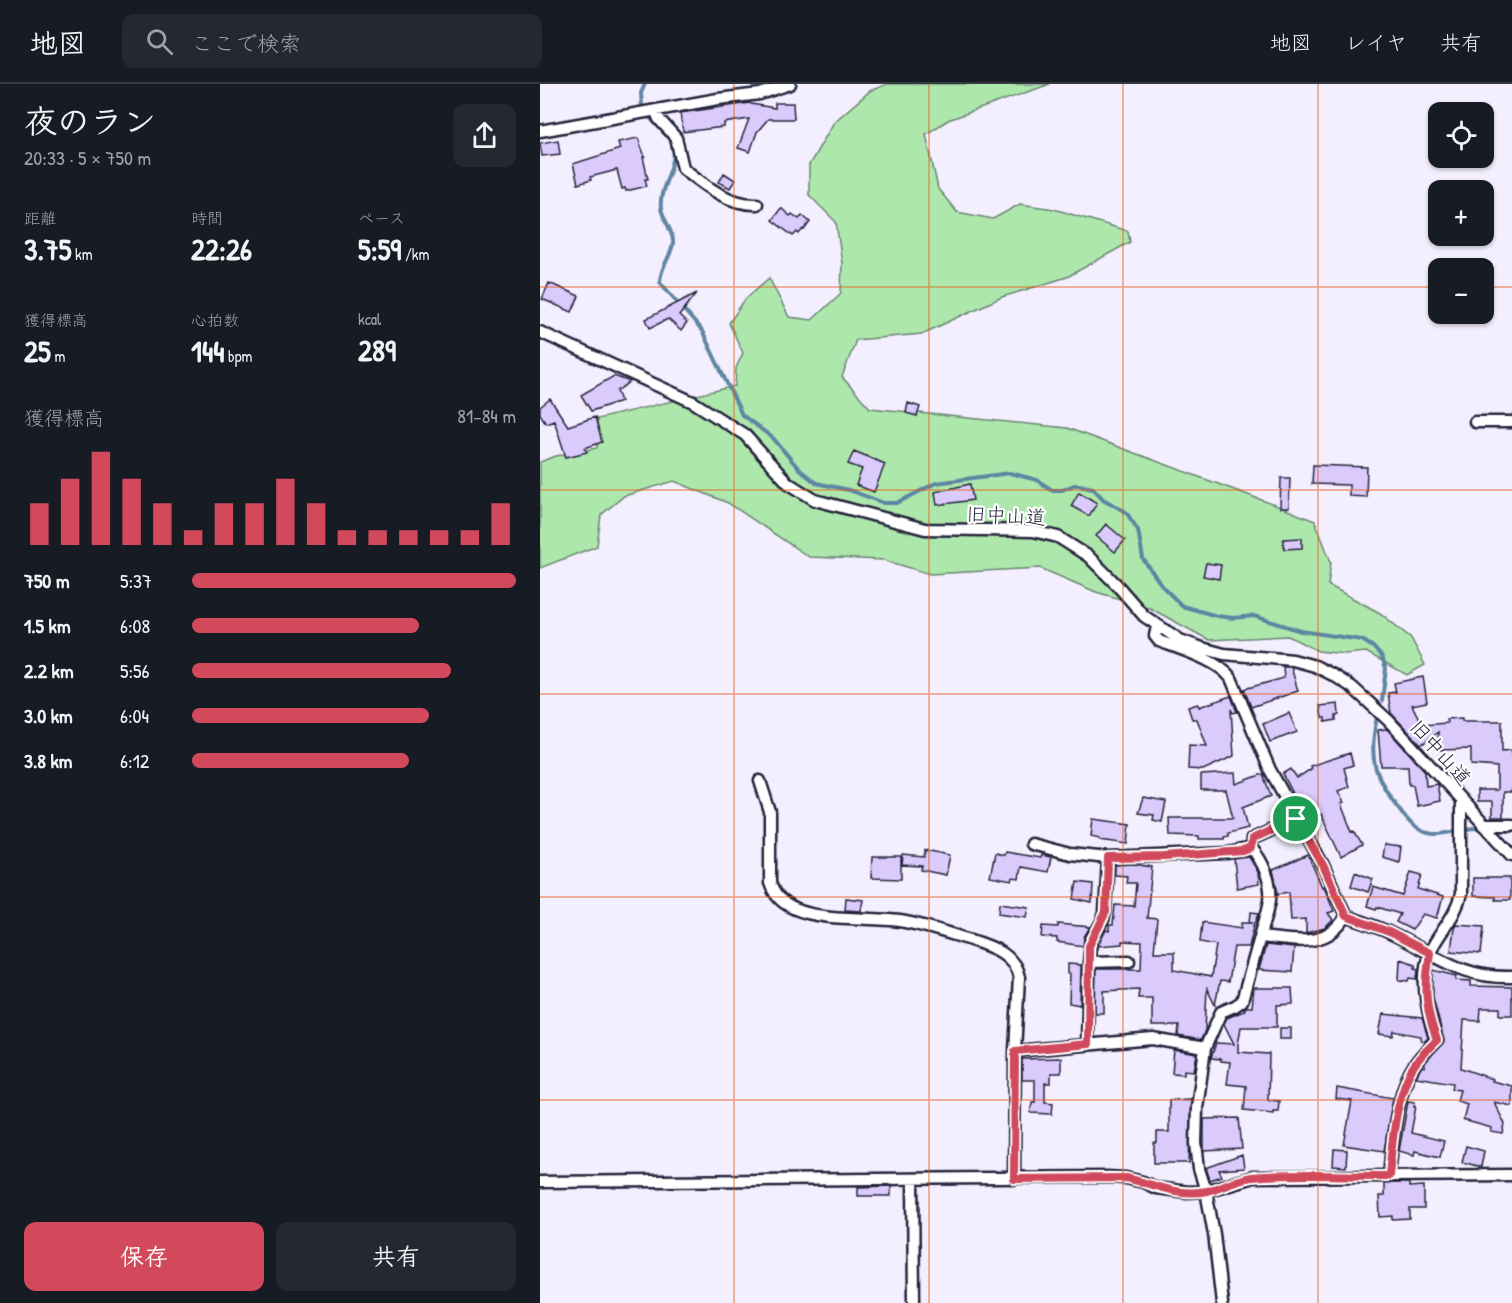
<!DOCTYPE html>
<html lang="ja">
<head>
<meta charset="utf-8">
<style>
	:root { --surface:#171b24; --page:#242831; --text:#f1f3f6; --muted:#9ea1a6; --line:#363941; --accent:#d1495b }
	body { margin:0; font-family:"Patrick Hand","Klee One",sans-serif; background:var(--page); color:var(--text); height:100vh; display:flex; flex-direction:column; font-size:22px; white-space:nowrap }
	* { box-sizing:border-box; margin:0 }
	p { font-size:20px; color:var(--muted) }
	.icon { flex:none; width:33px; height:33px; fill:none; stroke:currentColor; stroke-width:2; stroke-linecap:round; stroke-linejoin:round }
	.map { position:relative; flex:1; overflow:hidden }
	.side { display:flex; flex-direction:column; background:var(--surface); width:540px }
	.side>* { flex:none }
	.fabs { position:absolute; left:888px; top:18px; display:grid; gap:12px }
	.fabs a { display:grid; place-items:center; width:66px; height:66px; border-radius:12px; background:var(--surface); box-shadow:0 2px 4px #0004; font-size:30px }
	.pin { position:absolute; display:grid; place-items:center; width:51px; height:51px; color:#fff; margin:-26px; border:3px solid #fff; border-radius:50%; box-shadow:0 2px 6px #0007 }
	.round { display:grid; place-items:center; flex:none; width:63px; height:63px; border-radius:12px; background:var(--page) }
	.overview { display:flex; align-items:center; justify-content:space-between; height:102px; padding:0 24px }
	h1 { font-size:33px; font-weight:800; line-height:45px }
	.metrics { display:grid; grid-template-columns:repeat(3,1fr); gap:9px; height:102px; padding:6px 24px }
	.metrics div { display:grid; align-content:center }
	.metrics b { font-size:30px; font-weight:800 }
	.metrics small { font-size:16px; font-weight:400 }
	.metrics p { font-size:16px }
	.chart { height:168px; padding:12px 24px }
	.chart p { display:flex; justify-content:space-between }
	.chart svg { width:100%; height:108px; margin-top:6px; stroke:var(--accent); stroke-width:6 }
	.action { display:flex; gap:12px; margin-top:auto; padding:12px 24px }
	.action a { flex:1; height:69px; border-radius:12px; background:var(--accent); color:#fff; font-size:24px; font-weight:800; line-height:69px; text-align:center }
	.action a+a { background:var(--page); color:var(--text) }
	ul { padding:0 24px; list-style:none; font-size:20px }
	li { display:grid; grid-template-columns:96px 72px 1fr; align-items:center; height:45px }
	li i { height:15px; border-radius:8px; background:var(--accent) }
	header { display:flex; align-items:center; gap:36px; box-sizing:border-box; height:84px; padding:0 30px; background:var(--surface); border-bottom:2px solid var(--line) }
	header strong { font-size:28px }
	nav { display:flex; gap:33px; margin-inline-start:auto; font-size:21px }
	.search { width:420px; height:54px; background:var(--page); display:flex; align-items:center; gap:15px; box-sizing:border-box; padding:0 21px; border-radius:12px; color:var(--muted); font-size:22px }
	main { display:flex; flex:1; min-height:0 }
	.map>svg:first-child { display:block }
	.green { fill:#aee7ab; stroke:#688473; stroke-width:1.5 }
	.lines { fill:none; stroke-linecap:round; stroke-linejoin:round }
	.stream { stroke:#5f85a3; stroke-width:4 }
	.building { fill:#dbcafc; stroke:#22223b; stroke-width:1.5 }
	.minor-casing { stroke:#22223b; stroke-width:15 }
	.minor { stroke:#fff; stroke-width:10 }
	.route-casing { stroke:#fff; stroke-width:12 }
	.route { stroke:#d1495b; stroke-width:8 }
	.grid { fill:none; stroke:#e8590c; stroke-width:1.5; stroke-opacity:0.55 }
	.labels { text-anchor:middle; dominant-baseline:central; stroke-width:4.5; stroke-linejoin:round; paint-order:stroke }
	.street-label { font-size:20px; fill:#22223b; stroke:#fff }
</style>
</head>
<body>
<header>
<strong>地図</strong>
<div class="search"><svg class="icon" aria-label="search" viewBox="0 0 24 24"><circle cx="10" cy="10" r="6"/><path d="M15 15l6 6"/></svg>ここで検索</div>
<nav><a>地図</a><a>レイヤ</a><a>共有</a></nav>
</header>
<main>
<section class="side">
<div class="overview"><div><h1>夜のラン</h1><p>20:33 · 5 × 750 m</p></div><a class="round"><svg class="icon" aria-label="share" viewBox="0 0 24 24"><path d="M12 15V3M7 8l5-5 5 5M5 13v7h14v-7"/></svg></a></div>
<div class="metrics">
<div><p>距離</p><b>3.75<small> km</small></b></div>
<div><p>時間</p><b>22:26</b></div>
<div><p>ペース</p><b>5:59<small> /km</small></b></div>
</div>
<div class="metrics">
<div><p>獲得標高</p><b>25<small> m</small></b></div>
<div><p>心拍数</p><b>144<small> bpm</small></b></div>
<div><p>kcal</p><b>289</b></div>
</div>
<div class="chart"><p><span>獲得標高</span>81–84 m</p>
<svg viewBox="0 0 160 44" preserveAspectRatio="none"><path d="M5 44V27M15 44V17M25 44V6M35 44V17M45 44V27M55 44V38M65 44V27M75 44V27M85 44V17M95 44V27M105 44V38M115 44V38M125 44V38M135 44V38M145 44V38M155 44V27"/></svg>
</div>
<ul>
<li><b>750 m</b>5:37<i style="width:100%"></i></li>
<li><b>1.5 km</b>6:08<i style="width:70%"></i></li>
<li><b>2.2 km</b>5:56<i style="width:80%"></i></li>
<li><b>3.0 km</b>6:04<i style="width:73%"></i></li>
<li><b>3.8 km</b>6:12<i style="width:67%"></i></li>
</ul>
<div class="action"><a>保存</a><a>共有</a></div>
</section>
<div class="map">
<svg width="972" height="1219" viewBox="0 0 972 1219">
	<rect width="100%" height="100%" fill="#f4effe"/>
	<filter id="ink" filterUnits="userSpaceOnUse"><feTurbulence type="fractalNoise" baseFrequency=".0167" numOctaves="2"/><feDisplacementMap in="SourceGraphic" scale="12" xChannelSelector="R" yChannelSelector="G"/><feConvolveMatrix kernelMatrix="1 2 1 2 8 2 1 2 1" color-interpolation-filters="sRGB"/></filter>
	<g filter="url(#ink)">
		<path class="green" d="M347 0H510L408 36 386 50 398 105 417 128 453 135 480 120 514 125 588 147 590 158 527 193 462 213 382 250 316 256 302 293 330 324 527 344 735 421 775 437 791 478 788 501 840 529 871 554 885 581 867 591 826 568 805 570 778 567 748 552 669 556 608 523 556 508 500 484 390 490 344 476 269 473 188 419 134 397 84 412 61 431 57 462 0 484V378L16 372 57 364V335L195 302 196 284 203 269 189 239 206 214 229 194 249 233 272 236 301 209 302 179 296 138 269 111V81L294 38 330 7Z"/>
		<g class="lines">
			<path class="stream" d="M102 22 101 9 105 0
				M109 33C116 40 126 48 131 57 142 76 118 102 121 124 123 136 134 148 133 159 131 174 120 183 120 198L162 247 202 331 233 354 259 385 276 399 309 406 344 419H357L396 399 470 389 497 396 512 406H522L534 401H539L553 404 563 415 586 428 598 446 603 475 623 503 642 522 677 532 693 534 714 532 761 547 822 556 833 563 842 573 846 584 842 617
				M837 633C828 675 834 693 860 726 867 736 875 746 888 749 905 753 921 743 938 744
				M961 746 972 747"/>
		</g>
		<path class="building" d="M210 19 211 20 235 24V19H253L254 35H228L217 48 210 68 198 64 209 35 184 39V43L143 48 140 29Z
			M98 54 105 73H103L108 95H105L107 102 86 107 85 104 82 105 77 86 50 93 51 96 38 100 33 80 80 65 78 58Z
			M18 56 20 70 2 72 0 59Z
			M184 89 195 96 190 104 179 98Z
			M241 124 250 132 252 130 259 135 262 131 270 138 264 146 263 145 259 150 257 148 253 152 232 136Z
			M9 199 39 212 32 228 2 215Z
			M157 209 139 232 147 239 141 247 128 235 110 244 106 235Z
			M74 292 90 298 77 307 81 317 51 327 41 311Z
			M10 315 28 342 55 333 62 358 45 364 47 368 26 373 14 336 6 339 0 330V323Z
			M368 319 380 323 377 332 366 329Z
			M314 367 345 380 334 408 316 401 322 385 308 380Z
			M773 381 827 383 826 413 809 412V401L772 400Z
			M741 394H750L749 424H740Z
			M430 400 433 416 397 421 395 408Z
			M539 408 557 419 549 432 531 422Z
			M566 440 585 456 575 468 556 452Z
			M762 454V464L744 465 743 455Z
			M666 479 681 481 679 495 663 492Z
			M743 583H751L758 607 711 623 704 605 744 594Z
			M883 593 887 618 872 621 882 641 907 639 906 635 922 634V637H962V667L972 666V708H963V733H952V718H937V706H957V683L931 681V665L899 666 898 648 881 661 851 629 848 609 856 608 854 599Z
			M691 612 697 628 693 629 691 625 694 672 663 686 648 685 649 661 667 662 657 635H652L648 623 658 620 659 623Z
			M798 620 799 631 796 632V636L785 638V634H782L780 622Z
			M749 629 757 648 730 658 723 640Z
			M847 645 885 687 886 702 897 700 900 717 877 722 873 701H869L868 682H841L838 646Z
			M810 669 813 681 804 684 809 703 798 707 804 719 801 720 812 748 814 747 822 761 801 773 781 730 769 736 767 732 765 733 743 690 751 685 757 694 771 685 770 682Z
			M695 689 696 700 723 690 731 712 703 723 708 744 688 749V752L684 753V755H659V752L630 751 629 734H693L686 706H661V691Z
			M603 714 626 718 622 738 613 736 614 731 598 729Z
			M553 735 590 740 588 760 560 756V754L551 752Z
			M844 761 861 763 859 778 842 773Z
			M385 766 410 771 406 791 381 786 382 782 362 781 363 771 384 773Z
			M465 768 500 774 501 771 511 773 508 788 481 783 479 795 473 794 472 797 450 793 455 769 464 771Z
			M768 771 782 803 784 802 794 827 788 829 793 836 785 844 766 849V835L751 836 749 808 738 810 733 786Z
			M332 773H361V795L331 794Z
			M709 773 718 788 719 800 697 804 694 775Z
			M593 780 612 783 607 834 617 835 614 868H634V886L671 893 676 861 660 858 662 838 702 844V838H713H710L711 828 719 829 716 838H715L709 863H694L688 898 680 897 675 921 667 905 665 946 661 956 638 952 639 942H612V914H598L599 905 564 907V929H555L556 885H601L602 858 582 857V860L558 862 566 846 569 847V841H573L575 821 594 822 596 799H586L587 792 575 791V781Z
			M815 788 833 795 828 808 811 802Z
			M871 788 882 791 878 805 903 813 897 834 883 830 872 846 856 838 860 830 837 823 836 825 827 822 833 803 863 812Z
			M933 794H970V816H955V813L933 812Z
			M537 798 553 800 552 819 534 815Z
			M306 814 323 816 321 827 305 826Z
			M460 819 489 823 487 833 459 829Z
			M518 840 550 843 544 853 543 862 517 858V854L502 853 503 842 518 843Z
			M916 840 944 842 941 870 911 867 914 844Z
			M726 861 754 864 752 888 719 886Z
			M860 875 875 880V884L878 885 877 895 870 894 869 897 859 896Z
			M528 880 541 881 540 921 529 919 530 890H528Z
			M893 886 917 892 916 896 931 897V902L972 903V931H960V924H941L940 937 924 936 921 984 944 992V993L953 995 952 997 972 1002V1022L954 1018 965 1040 963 1050 951 1048 952 1044 923 1036 927 1020 917 1017 920 1006 912 1005 913 999 876 993 882 982 885 983V979L904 957 893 913Z
			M714 904H752L753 920 737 921V943H701L698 960V968L729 970 728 1016 739 1017 738 1027H733V1029L704 1026 706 1002 687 1000 690 978 681 977V975L671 974 676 959 694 960 684 940 687 934 704 927 706 923H712Z
			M843 930 882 934 888 954 885 957 881 956V952L854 947 853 952 839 950Z
			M740 944H751V955H740Z
			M634 966 657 970 654 987 644 986V990L632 989Z
			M521 974V989H511V999H505V1018L513 1019 512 1030 491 1029 492 1018H495V996H482V975Z
			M797 1004 853 1014 844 1067 804 1061 812 1017 796 1015Z
			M651 1015 649 1079H614V1059H617V1048H629V1016Z
			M868 1017 875 1018 874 1022H876L871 1049 904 1057 900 1073 875 1067 874 1071 859 1067Z
			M699 1034 702 1065 664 1067V1035Z
			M926 1062 944 1067 941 1083 922 1078Z
			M794 1065 807 1066 806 1083 793 1082Z
			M702 1071 704 1084 679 1086 682 1092 670 1096 666 1084Z
			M844 1099H869V1103L884 1102V1125H870V1135L853 1136V1132L840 1133 839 1112H844Z
			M351 1102V1112H318V1103Z"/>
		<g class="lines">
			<defs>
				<path id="minor" d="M116 28 119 35 136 54 143 84C165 101 188 121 217 120
					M0 47 178 15 220 10 250 0
					M0 248 153 318 205 351 248 399 275 416 385 445 493 447 518 453 548 472 577 501 604 532 640 556 662 564 684 570 753 576 775 582 793 591 812 603 849 637 972 771
					M935 338H972
					M617 542 615 552 619 557C640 565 678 576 691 594L730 686 783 781 806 832C821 838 836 842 850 849 894 869 921 895 972 893
					M220 697 230 728V799C234 811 243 820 255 825 282 837 330 833 360 837 385 841 408 849 431 856 453 863 474 870 479 893L475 967 474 1095
					M943 741H972
					M491 760 530 770 568 774 688 769 711 764 712 755 756 735
					M711 764C723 776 732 799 730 816 728 829 723 841 720 853
					M549 878 551 856 563 836 565 828 568 774
					M547 960 549 878 589 877
					M475 967 613 955 665 964
					M849 1092C852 1059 856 1008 875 980 881 971 890 963 897 956 887 929 879 896 890 868 899 848 916 833 921 810V718
					M373 1096 374 1219
					M0 1098 567 1093 586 1094 603 1098 616 1104 647 1108 666 1107 713 1093 972 1091
					M682 1219 674 1150 666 1107 659 1085 656 1059 657 1024 665 964 681 928 695 922 702 917 720 853C753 856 786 866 806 832"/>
			</defs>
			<use href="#minor" class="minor-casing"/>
			<use href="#minor" class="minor"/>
		</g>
	</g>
	<g class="lines" filter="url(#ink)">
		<defs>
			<path id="route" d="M756 735 783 781 806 832 849 848 890 869C884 903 885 924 897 956 890 963 881 971 875 980 856 1008 852 1059 849 1092 804 1092 756 1089 711 1093 696 1095 682 1103 667 1107 637 1113 614 1100 586 1094L474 1095 475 967 548 960 549 862 566 828 568 774 624 773 703 767 711 764 712 755Z"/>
		</defs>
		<use href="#route" class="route-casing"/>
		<use href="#route" class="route"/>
	</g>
	<path class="grid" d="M194 0V1219M389 0V1219M583 0V1219M778 0V1219M0 203H898M944 203H972M0 406H972M0 610H972M0 813H972M0 1016H972"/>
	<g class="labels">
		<g class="street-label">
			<text transform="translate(466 431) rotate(3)">旧中山道</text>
			<text transform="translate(901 668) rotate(48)">旧中山道</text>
		</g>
	</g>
</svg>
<div class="fabs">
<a><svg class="icon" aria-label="locate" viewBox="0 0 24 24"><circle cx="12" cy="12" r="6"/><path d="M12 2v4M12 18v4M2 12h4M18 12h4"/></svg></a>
<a>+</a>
<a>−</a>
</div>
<div class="pin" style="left:756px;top:735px;background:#1e9e55"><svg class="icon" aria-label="arrive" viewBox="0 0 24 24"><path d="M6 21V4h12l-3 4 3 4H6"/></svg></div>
</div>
</main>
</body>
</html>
